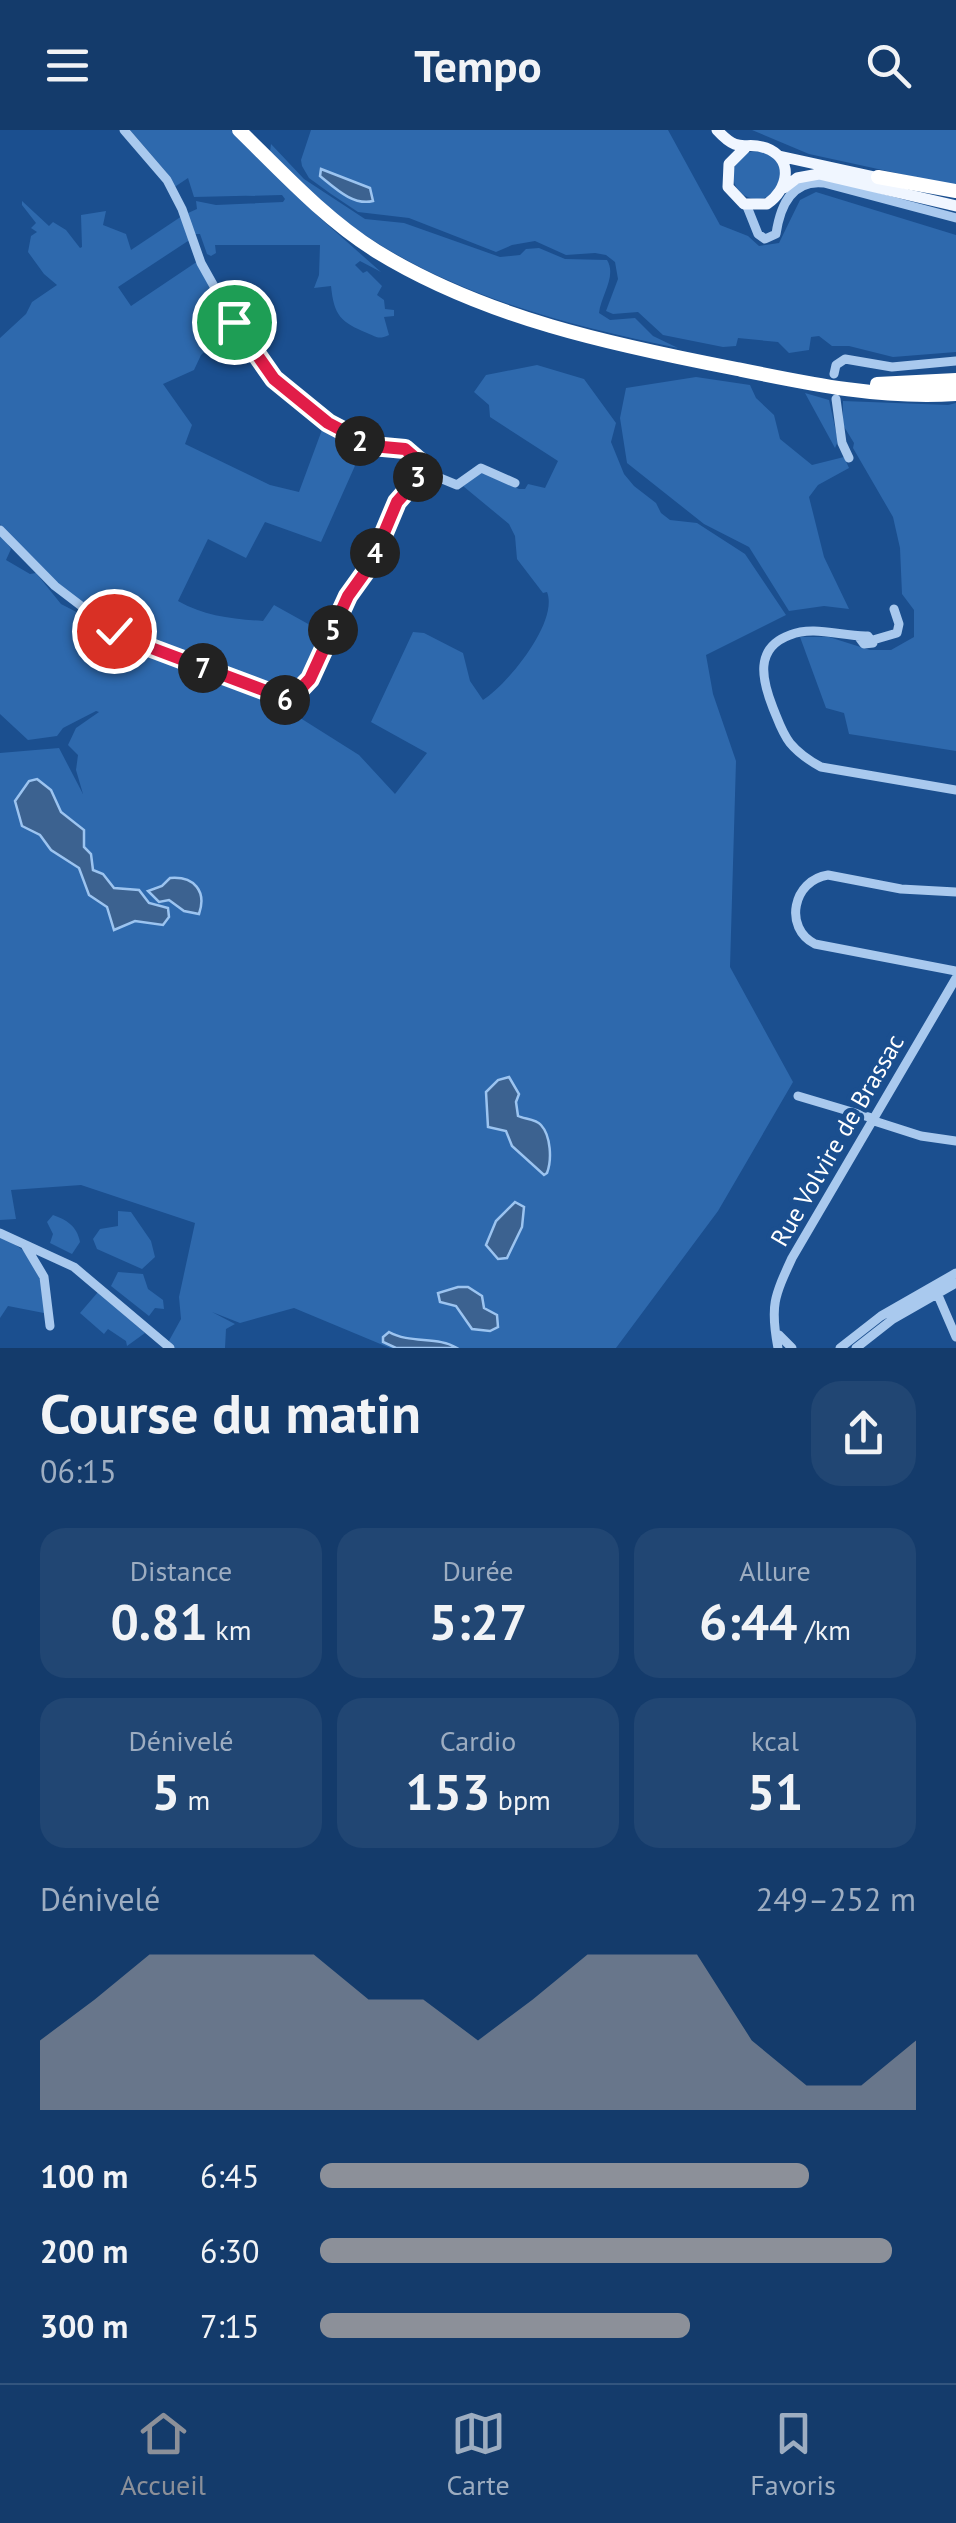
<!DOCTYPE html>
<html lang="fr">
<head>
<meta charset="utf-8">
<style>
	:root { --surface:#143b6b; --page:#214673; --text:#f1f3f6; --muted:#9dadc1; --line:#33557e; --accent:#8c9099 }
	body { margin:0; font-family:"PT Sans",sans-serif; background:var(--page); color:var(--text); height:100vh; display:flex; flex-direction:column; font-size:38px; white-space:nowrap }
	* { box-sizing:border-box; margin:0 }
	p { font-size:32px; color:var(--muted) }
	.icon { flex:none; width:55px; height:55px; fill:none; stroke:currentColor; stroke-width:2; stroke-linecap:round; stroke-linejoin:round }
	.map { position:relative; height:1218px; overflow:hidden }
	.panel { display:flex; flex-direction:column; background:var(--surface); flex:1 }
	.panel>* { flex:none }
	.pin { position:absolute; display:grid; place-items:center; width:85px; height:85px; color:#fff; margin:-42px; border:5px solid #fff; border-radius:50%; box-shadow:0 2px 10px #0007 }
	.km { position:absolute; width:50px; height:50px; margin:-25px; border-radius:50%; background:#222; color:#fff; font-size:28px; line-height:50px; text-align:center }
	.round { display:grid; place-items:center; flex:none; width:105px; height:105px; border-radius:30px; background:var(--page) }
	.summary { display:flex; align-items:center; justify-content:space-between; height:170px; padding:0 40px }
	h1 { font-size:55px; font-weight:800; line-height:75px }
	.stats { display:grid; grid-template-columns:repeat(3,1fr); gap:15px; height:170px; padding:10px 40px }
	.stats div { display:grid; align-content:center; border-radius:25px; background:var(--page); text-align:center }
	.stats b { font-size:50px; font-weight:800 }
	.stats small { font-size:28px; font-weight:400 }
	.stats p { font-size:28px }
	.chart { height:280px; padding:20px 40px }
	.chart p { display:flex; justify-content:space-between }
	.chart svg { width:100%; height:180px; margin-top:10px; fill:var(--accent); opacity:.7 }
	ul { padding:0 40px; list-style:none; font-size:32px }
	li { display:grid; grid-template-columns:160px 120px 1fr; align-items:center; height:75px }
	li i { height:25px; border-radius:12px; background:var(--accent) }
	header { display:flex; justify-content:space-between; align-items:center; height:130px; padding:0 40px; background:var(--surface); font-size:45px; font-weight:800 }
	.dock { display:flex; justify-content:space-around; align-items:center; height:140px; border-top:2px solid var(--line); background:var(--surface); font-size:28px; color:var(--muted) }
	.dock a { display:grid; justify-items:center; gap:5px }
	.dock .current { color:var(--accent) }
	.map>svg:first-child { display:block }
	.green { fill:#2e69ad }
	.water { fill:#3c6290; stroke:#9cc4f0; stroke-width:2.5 }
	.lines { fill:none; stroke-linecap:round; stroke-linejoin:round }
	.minor { stroke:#a9c9ee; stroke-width:9 }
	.major { stroke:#f0f6ff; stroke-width:11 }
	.highway { stroke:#fff; stroke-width:14 }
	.route-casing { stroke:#fff; stroke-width:20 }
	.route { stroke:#e11d48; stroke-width:12 }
	.labels { text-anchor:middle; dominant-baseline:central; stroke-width:9; stroke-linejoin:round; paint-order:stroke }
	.street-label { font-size:25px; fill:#fff; stroke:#1b4f8f }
</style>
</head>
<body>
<header><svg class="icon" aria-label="menu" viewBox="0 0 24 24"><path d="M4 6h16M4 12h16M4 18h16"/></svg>Tempo<svg class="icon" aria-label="search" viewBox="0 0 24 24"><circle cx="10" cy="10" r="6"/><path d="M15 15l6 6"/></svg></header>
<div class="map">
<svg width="956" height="1218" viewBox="0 0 956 1218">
	<rect width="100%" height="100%" fill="#1b4f8f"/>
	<path class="green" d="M130 0H231L320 88 381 142 360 131 355 135 363 143 367 141 382 156 377 165 384 170 385 179 394 180V186L384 187 389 205C378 210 377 207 367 203 341 192 334 186 331 156L314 158 319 145 320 115H215L216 123 211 126 207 124 200 104H193L188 83 197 79 196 71 216 75 283 72 285 69 282 65 194 67 188 48 173 58 167 43Z
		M311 0H668L720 95 748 106 759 116 779 113 800 70 816 62 956 105V222L893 227 849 216H832L819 206 811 207 809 220 789 223 778 212 738 208 736 216 723 217 663 205 638 182 613 184 606 181 618 149 615 132 606 125 595 123 566 125 535 111 512 115 496 122 409 88 358 82 331 64 309 48 302 36 301 30Z
		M752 0H956V56L809 24Z
		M271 14 304 49 365 89 404 93 500 127 520 125 526 119 539 118 565 129 607 130C617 146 601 165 599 183L610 190 635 188 653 206 678 218C526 187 376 144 270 22Z
		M733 45a24 24 0 1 1 48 0a24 24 0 1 1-48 0Z
		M22 71 49 96 53 92 66 100 80 118 82 117 81 85 106 81 103 95 126 104 131 120 182 86 191 109 118 157 131 176 198 131 234 205 213 214 201 225 194 240 163 254 192 295 185 314 270 355 299 362 326 289 350 308 345 320 358 329 321 412 265 392 246 428 208 409 178 471C204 486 232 489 263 491L274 475 328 505 312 542 290 568 109 496 24 425 0 394V208L26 184 32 172 57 155 44 144 28 122 31 106 37 102 31 98 36 93 22 75Z
		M537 235 584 249 616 293 611 312 624 344 634 356 656 373 661 383 670 390 697 393 745 424 786 485 706 525 713 564 736 631 730 837 793 952 718 1081 616 1218H390L294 1178 240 1193 212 1182 235 1194 226 1199 225 1218H165L181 1189 179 1167 195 1093 81 1055 11 1060 16 1089 0 1090V623L59 618 83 664 76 640 78 625 68 615 76 598 99 582 96 581 63 598 57 606 28 610 0 584V403L11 419 6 430 30 444 36 443 61 474 88 488 85 497 88 501H97L223 547 286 579 359 625 395 664 427 623 371 592 413 502 424 503 463 523 470 551 483 570C507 555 559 492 547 462L543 463 517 429 515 406 509 394 463 356 481 342 519 359H525L528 354 545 358 558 331 490 287 489 275 474 262 486 245Z
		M696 247 750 255 756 268 774 285 780 309 812 335 844 327 849 338 818 355 809 367 824 427 849 479 824 476 789 481 749 417 704 394 627 333 620 288 626 258Z
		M805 263 829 270 838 311 835 318Z
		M843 271 948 275 956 273V621L849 604 844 583 826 578 800 507H829L870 520H891L914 507V480L902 464 900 418 893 387 853 318 854 313 843 295Z
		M118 1081 131 1082 151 1111 155 1127 142 1139 97 1119 93 1109 100 1099 118 1096Z
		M53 1085C67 1090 77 1096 80 1112L72 1124 50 1113 53 1104 47 1092Z
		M0 1106C39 1124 39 1145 49 1184L8 1176 0 1188Z
		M118 1142 143 1144 148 1159 163 1170 164 1179 155 1178 149 1186 111 1156Z
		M98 1162 145 1203 127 1216 126 1211 108 1199 104 1204 80 1183Z"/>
	<path class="water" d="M321 39 370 58 373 71C353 76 335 58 320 46Z
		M37 649 51 660 61 682 84 700V717L91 724 93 740 103 744 114 758 139 760 149 773 168 778 169 787 163 795 135 791 114 800 107 777 89 765 79 738 51 720 40 705 22 696 15 671 29 651Z
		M170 748C194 746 207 761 199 784L184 781 169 770 159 772 148 761 162 756Z
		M509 947 519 964 516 972 518 986C524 989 536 989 541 995 551 1006 552 1030 547 1043L544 1045 512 1016 506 1001 488 997 486 962 498 950Z
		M515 1072 524 1077 522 1097 507 1128 498 1129 486 1115 496 1091Z
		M458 1157H468L482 1166 484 1178 497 1185 498 1197 490 1201 472 1199 456 1176 440 1172 438 1163Z
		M389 1202C410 1214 438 1206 457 1218H396L383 1212V1207Z"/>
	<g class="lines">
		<path class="minor" d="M124 0 167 50 182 79 201 133 234 192 274 249 328 293 353 308 372 315 405 319 440 348 457 355 481 338 515 353
			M746 74 758 104 765 109 776 104C780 77 791 49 824 53L956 88
			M834 244 836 235 845 229 892 237 956 231
			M836 269 842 313 849 328
			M0 400 55 456 114 501 164 524 290 570 311 549 348 466 371 433 397 373 427 337
			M858 506 864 514 873 513 868 506C843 507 814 495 790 505 754 518 762 550 773 578 778 590 782 603 790 613 799 624 810 631 821 637L956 660
			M873 510 897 503 899 494 894 479
			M956 762 901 759 828 745C793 750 783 798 815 814L956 841
			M798 966 872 988
			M871 990 921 1006 956 1011
			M0 1103 74 1137 170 1218
			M25 1115 44 1147 50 1196
			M937 1163 956 1207
			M779 1205 792 1218
			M778 1218C770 1176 774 1167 792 1128L956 848
			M840 1218 881 1186 956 1143
			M856 1218 893 1189 956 1153"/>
		<path class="major" d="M717 0C741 26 744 10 766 18 795 29 788 60 767 74H744L728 57 729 34 745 18
			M779 26 884 49
			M784 58 797 48 819 44 956 76"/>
		<path class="highway" d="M239 0C282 42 324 88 376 121 485 188 613 215 737 239 810 254 881 269 956 264
			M878 47 956 61
			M877 254 956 250"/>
	</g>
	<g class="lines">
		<defs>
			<path id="route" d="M114 501 130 510 290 570 310 549 348 466 371 434 397 372 427 338 405 319 372 316 328 293 274 249 234 192"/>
		</defs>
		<use href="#route" class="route-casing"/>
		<use href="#route" class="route"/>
	</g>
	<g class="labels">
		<g class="street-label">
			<text transform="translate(837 1010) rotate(-60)">Rue Volvire de Brassac</text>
		</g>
	</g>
</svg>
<div class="pin" style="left:234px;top:192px;background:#1e9e55"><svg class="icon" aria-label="arrive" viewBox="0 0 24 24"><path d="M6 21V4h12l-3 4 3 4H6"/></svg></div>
<div class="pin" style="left:114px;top:501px;background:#d93025"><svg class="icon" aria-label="check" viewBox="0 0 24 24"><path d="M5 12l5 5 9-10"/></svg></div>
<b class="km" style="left:360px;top:311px">2</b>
<b class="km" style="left:418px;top:347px">3</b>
<b class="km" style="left:375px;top:423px">4</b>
<b class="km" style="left:333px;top:500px">5</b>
<b class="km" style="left:285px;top:570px">6</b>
<b class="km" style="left:203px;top:538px">7</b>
</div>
<section class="panel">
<div class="summary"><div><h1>Course du matin</h1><p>06:15</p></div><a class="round"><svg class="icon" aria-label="share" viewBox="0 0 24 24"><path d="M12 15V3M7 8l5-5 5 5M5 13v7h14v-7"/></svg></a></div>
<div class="stats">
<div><p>Distance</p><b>0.81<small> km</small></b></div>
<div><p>Durée</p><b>5:27</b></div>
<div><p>Allure</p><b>6:44<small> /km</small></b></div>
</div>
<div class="stats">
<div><p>Dénivelé</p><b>5<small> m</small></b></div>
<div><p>Cardio</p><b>153<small> bpm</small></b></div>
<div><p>kcal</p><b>51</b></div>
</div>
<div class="chart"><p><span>Dénivelé</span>249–252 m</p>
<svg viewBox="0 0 160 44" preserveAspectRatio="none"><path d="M0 44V27L10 17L20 6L30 6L40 6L50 6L60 17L70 17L80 27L90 17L100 6L110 6L120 6L130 27L140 38L150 38L160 27V44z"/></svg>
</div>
<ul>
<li><b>100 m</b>6:45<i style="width:82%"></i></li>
<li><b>200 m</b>6:30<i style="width:96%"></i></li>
<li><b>300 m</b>7:15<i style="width:62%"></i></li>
</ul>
</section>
<nav class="dock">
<a class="current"><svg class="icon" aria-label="home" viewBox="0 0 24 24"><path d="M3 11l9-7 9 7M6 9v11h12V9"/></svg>Accueil</a>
<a><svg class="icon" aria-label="map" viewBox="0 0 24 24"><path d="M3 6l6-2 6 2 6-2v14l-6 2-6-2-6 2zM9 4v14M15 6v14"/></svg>Carte</a>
<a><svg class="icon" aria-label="saved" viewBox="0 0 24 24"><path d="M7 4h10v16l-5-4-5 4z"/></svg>Favoris</a>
</nav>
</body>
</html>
